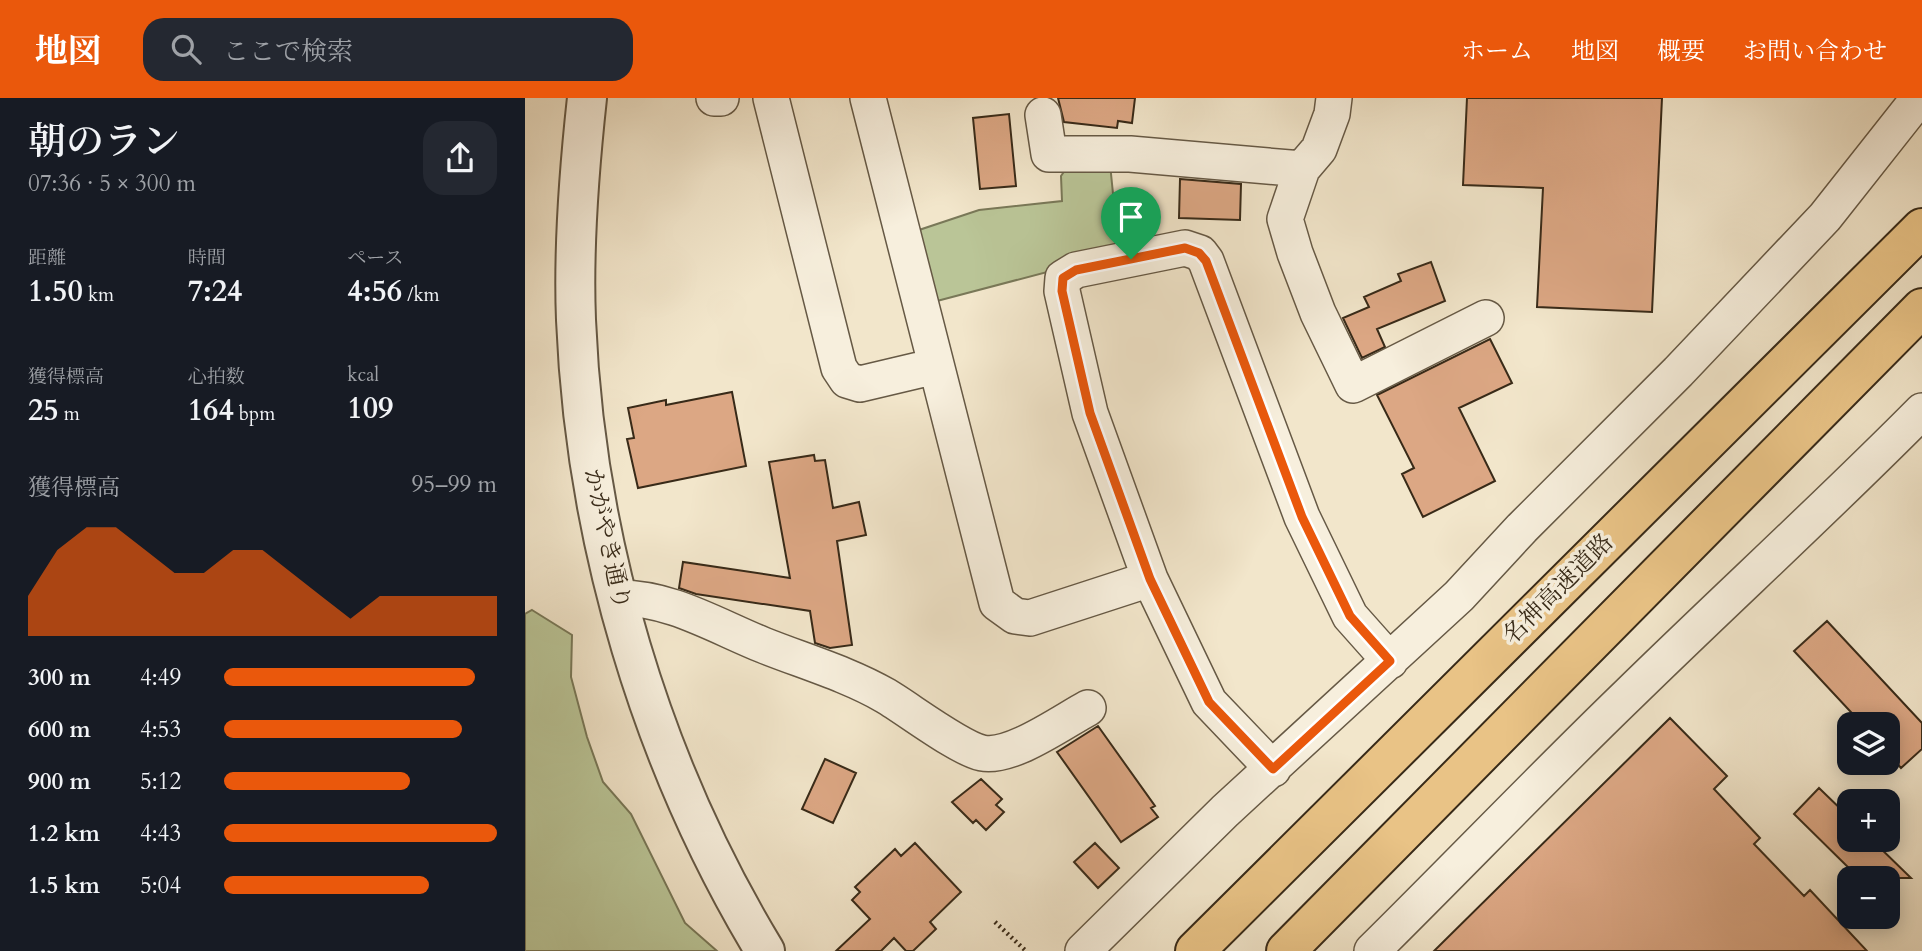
<!DOCTYPE html>
<html lang="ja">
<head>
<meta charset="utf-8">
<style>
	:root { --surface:#171b24; --page:#242831; --text:#f1f3f6; --muted:#9ea1a6; --accent:#ea580c }
	body { margin:0; font-family:Cardo,"Noto Serif JP",serif; background:var(--page); color:var(--text); height:100vh; display:flex; flex-direction:column; font-size:26px; white-space:nowrap }
	* { box-sizing:border-box; margin:0 }
	p { font-size:23px; color:var(--muted) }
	.icon { flex:none; width:38px; height:38px; fill:none; stroke:currentColor; stroke-width:2; stroke-linecap:round; stroke-linejoin:round }
	.map { position:relative; flex:1; overflow:hidden }
	.details { display:flex; flex-direction:column; background:var(--surface); width:525px }
	.details>* { flex:none }
	.tools { position:absolute; left:1312px; top:614px; display:grid; gap:14px }
	.tools a { display:grid; place-items:center; width:63px; height:63px; border-radius:14px; background:var(--surface); box-shadow:0 4px 18px #0003; font-size:35px }
	.pin { position:absolute; display:grid; place-items:center; width:60px; height:60px; color:#fff; margin:-72px -30px; border-radius:50% 50% 50% 0; rotate:-45deg; box-shadow:0 0 7px #0007 }
	.pin .icon { rotate:45deg }
	.round { display:grid; place-items:center; flex:none; width:74px; height:74px; border-radius:21px; background:var(--page) }
	.head { display:flex; align-items:center; justify-content:space-between; height:119px; padding:0 28px }
	h1 { font-size:38px; font-weight:600; line-height:52px }
	.metrics { display:grid; grid-template-columns:repeat(3,1fr); gap:10px; height:119px; padding:7px 28px }
	.metrics div { display:grid; align-content:center }
	.metrics b { font-size:30px; font-weight:600 }
	.metrics small { font-size:19px; font-weight:400 }
	.metrics p { font-size:19px }
	.chart { height:196px; padding:14px 28px }
	.chart p { display:flex; justify-content:space-between }
	.chart svg { width:100%; height:126px; margin-top:7px; fill:var(--accent); opacity:.7 }
	ul { padding:0 28px; list-style:none; font-size:23px }
	li { display:grid; grid-template-columns:112px 84px 1fr; align-items:center; height:52px }
	li i { height:18px; border-radius:9px; background:var(--accent) }
	header { display:flex; align-items:center; gap:42px; box-sizing:border-box; height:98px; padding:0 35px; background:var(--accent); color:#fff }
	header strong { font-size:33px }
	nav { display:flex; gap:38px; margin-inline-start:auto; font-size:24px }
	.search { width:490px; height:63px; background:var(--page); display:flex; align-items:center; gap:18px; box-sizing:border-box; padding:0 24px; border-radius:21px; color:var(--muted); font-size:26px }
	main { display:flex; flex:1; min-height:0 }
	.map>svg:first-child { display:block }
	.green { fill:#bac597; stroke:#797858; stroke-width:2 }
	.building { fill:#dca784; stroke:#382a18; stroke-width:2 }
	.lines { fill:none; stroke-linecap:round; stroke-linejoin:round }
	.minor-casing { stroke:#665945; stroke-width:38 }
	.tertiary-casing { stroke:#665945; stroke-width:42 }
	.motorway-casing { stroke:#382a18; stroke-width:42 }
	.path { stroke:#382a18; stroke-width:4.5; stroke-dasharray:2 3.5; stroke-linecap:butt }
	.minor { stroke:#f7efdd; stroke-width:35 }
	.tertiary { stroke:#f7efdd; stroke-width:38 }
	.motorway { stroke:#e9c386; stroke-width:38 }
	.route-casing { stroke:#fff; stroke-width:14 }
	.route { stroke:#ea580c; stroke-width:9 }
	.labels { text-anchor:middle; dominant-baseline:central; stroke-width:7; stroke-linejoin:round; paint-order:stroke }
	.street-label { font-size:24px; fill:#382a18; stroke:#f7efdd }
</style>
</head>
<body>
<header>
<strong>地図</strong>
<div class="search"><svg class="icon" aria-label="search" viewBox="0 0 24 24"><circle cx="10" cy="10" r="6"/><path d="M15 15l6 6"/></svg>ここで検索</div>
<nav><a>ホーム</a><a>地図</a><a>概要</a><a>お問い合わせ</a></nav>
</header>
<main>
<section class="details">
<div class="head"><div><h1>朝のラン</h1><p>07:36 · 5 × 300 m</p></div><a class="round"><svg class="icon" aria-label="share" viewBox="0 0 24 24"><path d="M12 15V3M7 8l5-5 5 5M5 13v7h14v-7"/></svg></a></div>
<div class="metrics">
<div><p>距離</p><b>1.50<small> km</small></b></div>
<div><p>時間</p><b>7:24</b></div>
<div><p>ペース</p><b>4:56<small> /km</small></b></div>
</div>
<div class="metrics">
<div><p>獲得標高</p><b>25<small> m</small></b></div>
<div><p>心拍数</p><b>164<small> bpm</small></b></div>
<div><p>kcal</p><b>109</b></div>
</div>
<div class="chart"><p><span>獲得標高</span>95–99 m</p>
<svg viewBox="0 0 160 44" preserveAspectRatio="none"><path d="M0 44V30L10 14L20 6L30 6L40 14L50 22L60 22L70 14L80 14L90 22L100 30L110 38L120 30L130 30L140 30L150 30L160 30V44z"/></svg>
</div>
<ul>
<li><b>300 m</b>4:49<i style="width:92%"></i></li>
<li><b>600 m</b>4:53<i style="width:87%"></i></li>
<li><b>900 m</b>5:12<i style="width:68%"></i></li>
<li><b>1.2 km</b>4:43<i style="width:100%"></i></li>
<li><b>1.5 km</b>5:04<i style="width:75%"></i></li>
</ul>
</section>
<div class="map">
<svg width="1397" height="853" viewBox="0 0 1397 853">
	<rect width="100%" height="100%" fill="#f2e6cb"/>
	<filter id="stains"><feTurbulence type="fractalNoise" baseFrequency=".00286" numOctaves="4"/><feColorMatrix values="0 0 0 0 .2 0 0 0 0 .09 0 0 0 0 .02 0 0 0 .5 -.17"/></filter>
	<radialGradient id="worn" r=".72"><stop offset=".6" stop-color="#630" stop-opacity="0"/><stop offset="1" stop-color="#630" stop-opacity=".3"/></radialGradient>
	<path class="green" d="M545 65 585 66 594 155 412 203 394 132 454 112 537 103 536 78Z
		M7 512 47 537 46 579 62 639 78 684 106 716 160 825 192 853H0V516Z"/>
	<path class="building" d="M533 0H610L607 25 593 23 592 30 539 24Z
		M942 0H1137L1127 214 1012 209 1018 90 938 87Z
		M484 16 491 88 455 91 448 20Z
		M655 81 716 86 715 122 654 120Z
		M906 164 920 203 852 231 860 249 837 260 818 220 844 209 839 199 876 183 873 176Z
		M965 241 987 285 934 310 970 383 898 419 877 376 889 370 852 297Z
		M207 294 221 368 113 390 102 341 109 340 103 310 141 302V307Z
		M289 357 290 363 300 362 308 410 334 404 341 437 312 443 327 547 305 550 290 545 285 513 171 496 154 490 158 464 265 480 244 364Z
		M1302 523 1397 625V651L1376 670 1363 655V626H1337L1269 553Z
		M1145 620 1202 678 1189 691 1235 740 1229 746 1279 798 1285 792 1342 853H909Z
		M573 628 630 708 626 710 633 719 596 744 532 654Z
		M300 661 331 675 308 725 277 711Z
		M456 681 477 701 471 707 479 714 461 732 451 722 448 725 427 704Z
		M1294 690 1325 720V742H1347L1386 780H1334L1269 716Z
		M390 745 436 794 405 824 411 831 388 853H381L369 840 356 853H311L345 821 327 802 335 794 330 789 370 751 376 758Z
		M570 745 594 770 573 790 549 764Z"/>
	<g class="lines">
		<defs>
			<path id="minor" d="M189 0H196
				M246 0 314 270 322 282 335 286 411 268
				M343 0 472 505 490 518 505 520 625 481
				M809 0 807 16 794 51 777 71 760 121 770 155 793 215 828 287 961 220
				M518 17 524 56H605L777 71
				M93 500C144 499 191 528 238 547 278 563 323 576 361 598 383 611 434 650 457 655 486 661 537 624 563 610
				M748 671 684 604 625 481 565 315 537 193 538 180 551 172 660 150 675 155 681 163 777 419 825 518 865 563
				M558 853 700 713 934 498 997 430 1153 274 1300 119 1394 0
				M847 853C933 768 1016 681 1103 597 1200 502 1301 410 1397 313"/>
			<path id="tertiary" d="M62 0C54 73 48 148 51 222 60 442 126 665 240 853"/>
			<path id="motorway" d="M670 853 1397 130
				M761 853 1397 210"/>
		</defs>
		<use href="#minor" class="minor-casing"/>
		<use href="#tertiary" class="tertiary-casing"/>
		<use href="#motorway" class="motorway-casing"/>
		<path class="path" d="M470 824 501 853"/>
		<use href="#minor" class="minor"/>
		<use href="#tertiary" class="tertiary"/>
		<use href="#motorway" class="motorway"/>
	</g>
	<g class="lines">
		<defs>
			<path id="route" d="M660 150 674 155 681 163 777 419 825 518 865 563 748 671 684 604 625 481 565 315 537 193 538 180 551 172Z"/>
		</defs>
		<use href="#route" class="route-casing"/>
		<use href="#route" class="route"/>
	</g>
	<g class="labels">
		<g class="street-label">
			<text transform="translate(82 441) rotate(78)">かがやき通り</text>
			<text transform="translate(1033 491) rotate(-45)">名神高速道路</text>
		</g>
	</g>
	<rect width="100%" height="100%" filter="url(#stains)"/>
	<rect width="100%" height="100%" fill="url(#worn)"/>
</svg>
<div class="tools">
<a><svg class="icon" aria-label="layers" viewBox="0 0 24 24"><path d="M12 4l9 5-9 5-9-5zM3 14l9 5 9-5"/></svg></a>
<a>+</a>
<a>−</a>
</div>
<div class="pin" style="left:606px;top:161px;background:#1e9e55"><svg class="icon" aria-label="arrive" viewBox="0 0 24 24"><path d="M6 21V4h12l-3 4 3 4H6"/></svg></div>
</div>
</main>
</body>
</html>
